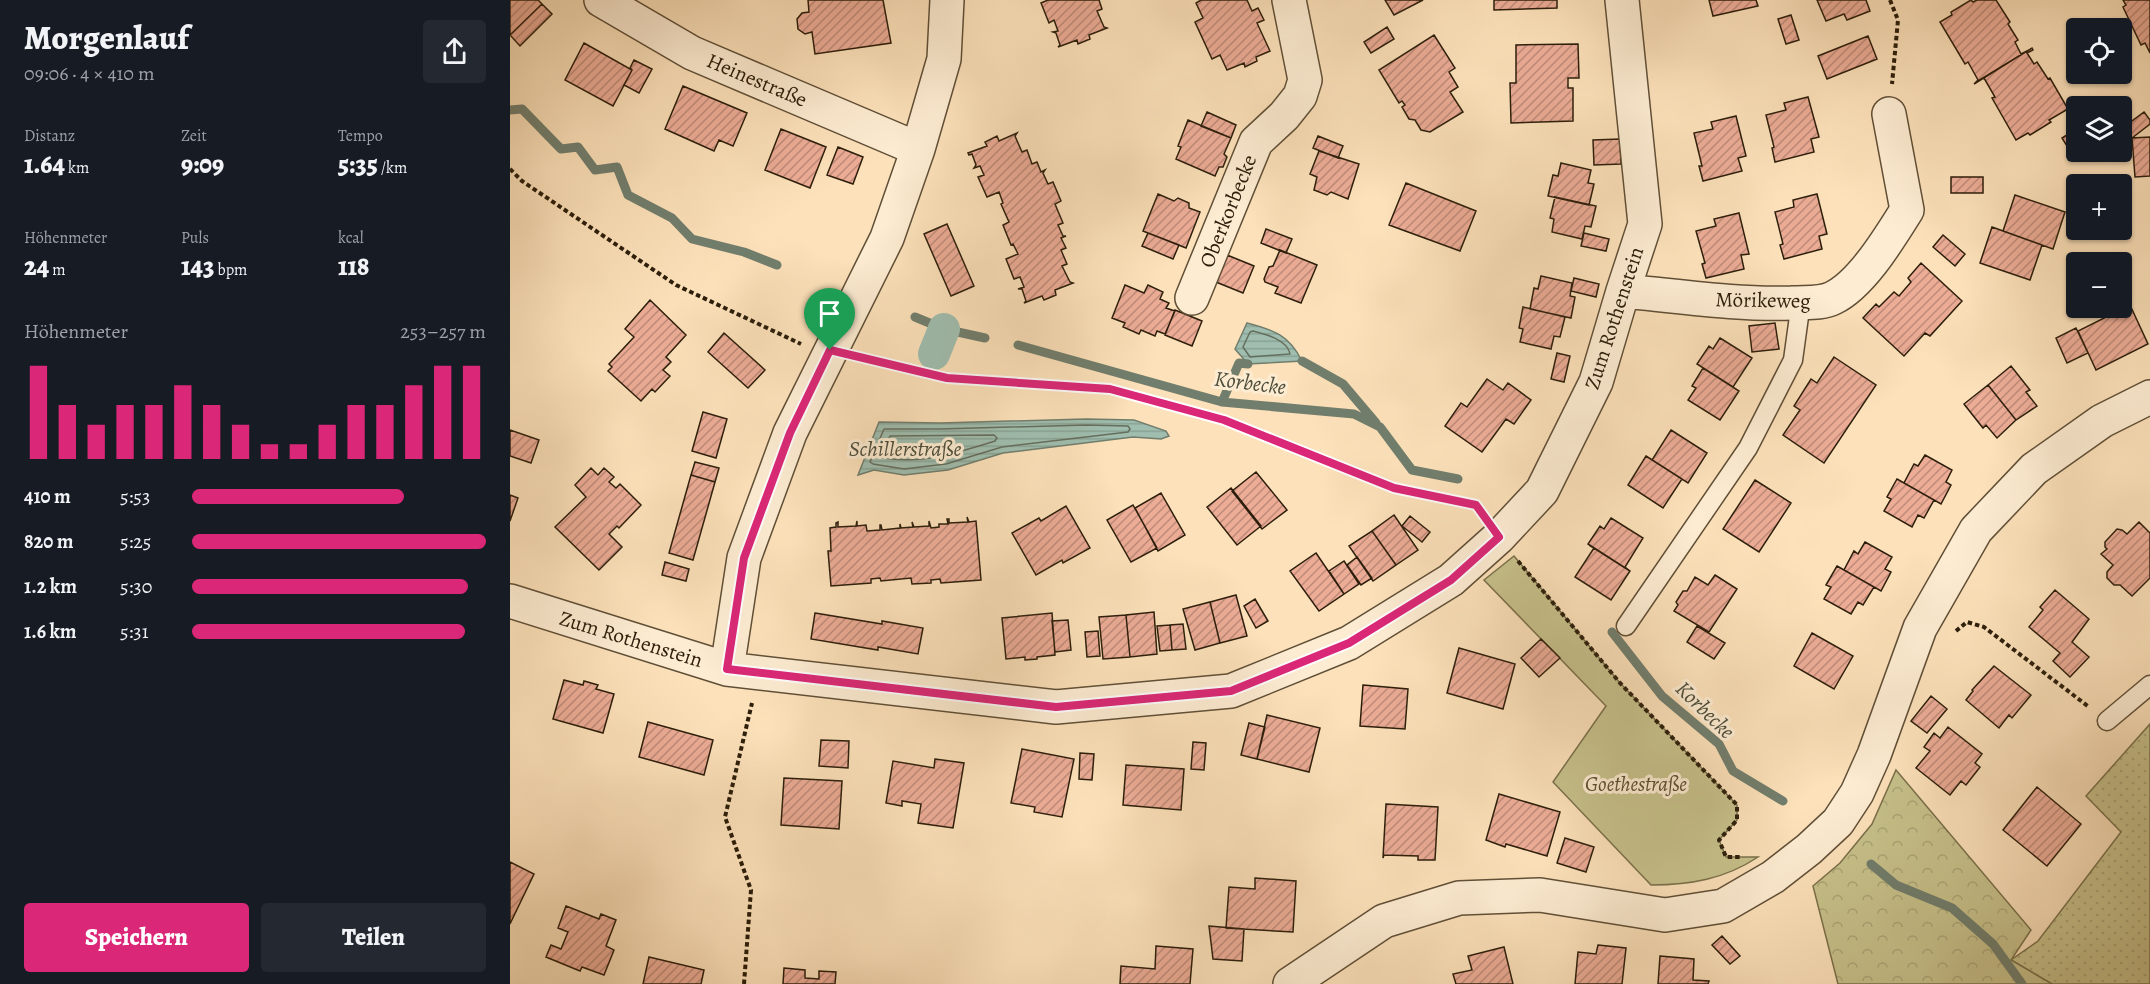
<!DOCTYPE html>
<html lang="de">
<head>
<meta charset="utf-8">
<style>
	:root { --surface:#171b24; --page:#242831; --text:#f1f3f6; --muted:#9ea1a6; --accent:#db2777 }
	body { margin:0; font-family:Alegreya,serif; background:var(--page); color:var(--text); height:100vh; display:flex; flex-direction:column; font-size:22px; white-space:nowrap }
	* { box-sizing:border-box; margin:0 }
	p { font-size:20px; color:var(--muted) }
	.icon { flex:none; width:33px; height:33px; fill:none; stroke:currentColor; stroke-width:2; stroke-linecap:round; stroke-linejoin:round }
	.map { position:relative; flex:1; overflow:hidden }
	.panel { display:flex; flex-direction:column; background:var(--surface); width:510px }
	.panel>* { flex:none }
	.fabs { position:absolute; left:1556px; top:18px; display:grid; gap:12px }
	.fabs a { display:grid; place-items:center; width:66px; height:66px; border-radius:6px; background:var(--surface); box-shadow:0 2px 4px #0004; font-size:30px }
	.pin { position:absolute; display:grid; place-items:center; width:51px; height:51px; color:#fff; margin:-62px -26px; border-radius:50% 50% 50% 0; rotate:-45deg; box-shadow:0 0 6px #0007 }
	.pin .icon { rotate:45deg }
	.round { display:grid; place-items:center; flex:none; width:63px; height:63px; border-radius:6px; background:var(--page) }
	.summary { display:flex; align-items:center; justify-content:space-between; height:102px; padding:0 24px }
	h1 { font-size:33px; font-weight:800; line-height:45px }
	.metrics { display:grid; grid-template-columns:repeat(3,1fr); gap:9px; height:102px; padding:6px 24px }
	.metrics div { display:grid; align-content:center }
	.metrics b { font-size:26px; font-weight:800 }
	.metrics small { font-size:16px; font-weight:400 }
	.metrics p { font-size:16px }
	.chart { height:168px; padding:12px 24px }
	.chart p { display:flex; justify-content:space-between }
	.chart svg { width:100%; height:108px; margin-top:6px; stroke:var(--accent); stroke-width:6 }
	.button { display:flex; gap:12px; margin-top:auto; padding:12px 24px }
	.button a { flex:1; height:69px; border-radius:6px; background:var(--accent); color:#fff; font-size:24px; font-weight:800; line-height:69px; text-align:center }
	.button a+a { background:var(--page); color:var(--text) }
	ul { padding:0 24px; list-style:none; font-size:20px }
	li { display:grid; grid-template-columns:96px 72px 1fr; align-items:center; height:45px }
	li i { height:15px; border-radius:8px; background:var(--accent) }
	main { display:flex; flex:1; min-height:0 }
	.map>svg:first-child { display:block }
	.grass { fill:url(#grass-dots); stroke:#7a704b; stroke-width:1.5 }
	.forest { fill:url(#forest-crowns); stroke:#7a704b; stroke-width:1.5 }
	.park { fill:#c7c18b; stroke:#7a704b; stroke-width:1.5 }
	.water { fill:url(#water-rules); stroke:#717e6d; stroke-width:1.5 }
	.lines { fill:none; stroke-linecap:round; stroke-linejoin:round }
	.shore { stroke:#666e5d; stroke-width:1.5 }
	.stream { stroke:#717e6d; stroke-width:9 }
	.canal { stroke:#9fbeaf; stroke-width:32 }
	.building { fill:url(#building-hatch); stroke:#2c1e0b; stroke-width:1.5 }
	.service-casing { stroke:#604f37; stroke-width:21 }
	.minor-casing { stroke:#604f37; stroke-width:36 }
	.path { stroke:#2c1e0b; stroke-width:4; stroke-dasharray:4.5 3; stroke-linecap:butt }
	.service { stroke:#fdecd2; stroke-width:18 }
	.minor { stroke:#fdecd2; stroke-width:33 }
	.route-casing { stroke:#fff; stroke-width:12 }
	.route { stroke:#db2777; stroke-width:8 }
	.labels { text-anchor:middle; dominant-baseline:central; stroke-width:6; stroke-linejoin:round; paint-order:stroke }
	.street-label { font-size:21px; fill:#2c1e0b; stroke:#fdecd2 }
	.park-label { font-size:21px; font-style:italic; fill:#5a4f31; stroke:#fdecd2 }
	.water-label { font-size:22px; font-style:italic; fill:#4e4e3c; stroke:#fdecd2 }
</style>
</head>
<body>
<main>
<section class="panel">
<div class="summary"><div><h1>Morgenlauf</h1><p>09:06 · 4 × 410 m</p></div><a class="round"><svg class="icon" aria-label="share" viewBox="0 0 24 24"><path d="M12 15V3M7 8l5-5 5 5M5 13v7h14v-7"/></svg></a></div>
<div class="metrics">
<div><p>Distanz</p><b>1.64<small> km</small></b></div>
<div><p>Zeit</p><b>9:09</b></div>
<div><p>Tempo</p><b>5:35<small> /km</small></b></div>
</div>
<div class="metrics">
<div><p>Höhenmeter</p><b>24<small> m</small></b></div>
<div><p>Puls</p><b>143<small> bpm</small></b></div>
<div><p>kcal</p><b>118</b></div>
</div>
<div class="chart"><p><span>Höhenmeter</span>253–257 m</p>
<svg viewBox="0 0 160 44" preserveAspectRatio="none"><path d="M5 44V6M15 44V22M25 44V30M35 44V22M45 44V22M55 44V14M65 44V22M75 44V30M85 44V38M95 44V38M105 44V30M115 44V22M125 44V22M135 44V14M145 44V6M155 44V6"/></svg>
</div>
<ul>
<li><b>410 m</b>5:53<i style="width:72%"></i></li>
<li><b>820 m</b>5:25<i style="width:100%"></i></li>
<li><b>1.2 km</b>5:30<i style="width:94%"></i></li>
<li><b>1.6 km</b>5:31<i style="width:93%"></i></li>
</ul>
<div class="button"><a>Speichern</a><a>Teilen</a></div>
</section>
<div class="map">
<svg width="1640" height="984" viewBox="0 0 1640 984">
	<defs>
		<pattern id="grass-dots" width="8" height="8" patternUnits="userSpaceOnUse" patternTransform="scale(1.5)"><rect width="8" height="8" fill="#c7c18b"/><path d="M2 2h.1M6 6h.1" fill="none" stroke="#aba577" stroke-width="1.8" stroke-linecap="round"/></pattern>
		<pattern id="forest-crowns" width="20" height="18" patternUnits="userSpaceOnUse" patternTransform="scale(1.5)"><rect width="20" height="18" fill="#c7c18b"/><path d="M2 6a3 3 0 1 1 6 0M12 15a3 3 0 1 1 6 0" fill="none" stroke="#aba577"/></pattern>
		<pattern id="water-rules" width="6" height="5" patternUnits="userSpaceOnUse" patternTransform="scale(1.5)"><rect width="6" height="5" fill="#9fbeaf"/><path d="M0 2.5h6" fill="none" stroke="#89a395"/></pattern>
		<pattern id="building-hatch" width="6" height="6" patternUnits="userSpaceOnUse" patternTransform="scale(1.5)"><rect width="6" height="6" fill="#ecac96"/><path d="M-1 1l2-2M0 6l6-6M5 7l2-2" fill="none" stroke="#bf8b79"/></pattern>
	</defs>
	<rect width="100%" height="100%" fill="#fce1ba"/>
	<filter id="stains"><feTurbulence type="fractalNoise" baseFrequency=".00333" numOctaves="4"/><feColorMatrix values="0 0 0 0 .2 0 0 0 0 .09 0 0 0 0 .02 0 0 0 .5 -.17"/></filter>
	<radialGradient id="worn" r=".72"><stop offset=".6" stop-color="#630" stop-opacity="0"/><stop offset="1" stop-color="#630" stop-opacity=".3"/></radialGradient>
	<path class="grass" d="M1640 724V984H1542L1501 960 1528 941 1611 832 1576 796Z"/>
	<path class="forest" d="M1386 770 1521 930 1501 960 1542 984H1328L1303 886 1330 863 1362 824Z"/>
	<path class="park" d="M1004 556 1110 683 1227 805V820L1209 840 1216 857H1248C1215 879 1180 885 1141 885L1043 782 1096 706 974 580Z"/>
	<path class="water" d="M737 323C764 330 779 335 792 361L738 364 725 349Z
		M576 419 624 420 656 431 659 436 651 439 623 437 493 453 438 470 394 475 364 470 348 475 369 422 430 423Z"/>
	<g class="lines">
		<path class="shore" d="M743 331C755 334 778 340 780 354L740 357 733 347 740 332Z
			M576 425 618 426 620 429 618 432 492 447 436 464 394 469 363 464 360 462 374 429H430Z
			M484 435 487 438 485 441C447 453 413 464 373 458L371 455 380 436Z"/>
		<path class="stream" d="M0 110 12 109 51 149 68 147 85 170 107 167 118 195 162 218 182 239 234 252 267 265
			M405 317 434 329 475 338
			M508 345 712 402 844 414 870 427 902 470 948 479
			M792 361 833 384 866 423
			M712 402 729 363 738 364
			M1102 632 1152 696 1209 744 1223 771 1273 801
			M1361 864 1386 885 1442 908 1483 944 1512 984"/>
		<path class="canal" d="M424 354 434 329"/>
	</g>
	<path class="building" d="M0 0H28L32 4 0 35Z
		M298 0H373L381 43 305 54 302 32 295 34 288 29 287 19 292 13 299 12Z
		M538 0H589L592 9 587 11 594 27 597 28 579 35 580 39 568 44 567 40 548 47 550 45 546 33 543 32 548 31 544 20 539 23 531 3Z
		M691 0H737L742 11 748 8 754 20 747 23 760 51 746 57 747 61 735 67 734 63 717 70 710 55 702 59 685 22 693 18 686 3Z
		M875 0H913L884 15Z
		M984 0H1047V8L984 10Z
		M1199 0H1246L1248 6 1203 16Z
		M1307 0H1356L1360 11 1337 20 1334 14 1316 21Z
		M1461 0 1463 2 1467 0H1486L1500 22 1498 24 1508 40 1505 42 1511 54 1517 51 1464 84 1468 80 1458 62 1455 64 1430 22 1442 15 1441 12Z
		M1613 0H1640V53L1635 43 1631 45 1613 7 1616 5Z
		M32 4 42 14 10 46 0 35Z
		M1281 15 1289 40 1276 44 1268 19Z
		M877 27 884 39 861 53 854 42Z
		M924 35 945 68 939 72 948 87 940 92 953 112 920 132 911 130 905 120 899 119 892 107 895 105 892 101 889 103 869 70Z
		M1358 36 1367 59 1317 79 1308 56Z
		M74 43 122 70 103 106 55 80Z
		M1068 44 1069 78H1058V88H1063V121L1001 123 1000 83H1006V45Z
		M1522 48 1523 50 1517 53 1524 64 1527 62 1538 79 1540 78 1558 109 1539 120 1541 122 1520 135 1518 133 1506 140 1482 98 1485 97 1474 78 1468 81Z
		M124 60 142 69 129 93 114 85 122 70 120 68Z
		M173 86 237 113 223 146 209 140 204 151 155 129Z
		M1298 97 1309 137 1301 139 1304 152 1265 162 1262 148 1264 147 1256 115 1276 110 1274 103Z
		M697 112 726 125 721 138 691 126Z
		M1634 112 1640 120V124L1622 138 1614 127Z
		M1226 116 1236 156 1228 158 1232 171 1193 181 1189 166H1192L1184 133 1203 129 1201 122Z
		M678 120 721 138 714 154 717 157 713 167H709L705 176 666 159 671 147 668 146Z
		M271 129 316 147 300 188 255 170Z
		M1566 129V152H1579L1565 159 1552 138Z
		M507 133 505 136 512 152 517 150 522 164 527 162 531 172 535 170 533 173 538 184 543 182 551 201 545 204 553 223 548 225 553 236H556L551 238 556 248 551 250 557 264 552 266 560 282 563 283 545 290 546 295 534 300 532 296 514 303 516 301 512 289H508L514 287 510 277 504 279 496 259 508 254 503 244 501 245 493 225 499 222 491 204 493 203 489 192 477 197 468 177 474 175 470 166 464 168 466 165 462 154 459 155 458 153 477 146 475 142 487 136 489 141Z
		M808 136 833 146 828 158 803 148Z
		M1640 137V176L1625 177 1622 138Z
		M1110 139 1111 164 1084 165 1083 140Z
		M328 147 353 157 343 184 317 175Z
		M809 151 849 164 838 199 821 192 817 195 804 190 807 177 800 174Z
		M1051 163 1081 170 1078 183 1084 184 1079 205 1038 196 1043 175 1048 176Z
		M1441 177H1473V193H1441Z
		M896 183 966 211 950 251 879 225Z
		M648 194 664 201 668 198 679 203V208L690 212 676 248 633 231Z
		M1307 194 1317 234 1309 236 1312 249 1274 259 1270 245 1273 244 1265 212 1284 207 1283 200Z
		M1505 195 1555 212 1543 249 1493 231Z
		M1045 197 1086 206 1081 227 1075 226 1072 239 1042 232 1044 219 1040 218Z
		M1229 213 1239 254 1231 255 1234 269 1196 278 1192 264 1195 263 1186 231 1206 226 1204 219Z
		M437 224 464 286 441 296 414 234Z
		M1482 227 1532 245 1520 280 1470 263Z
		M756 229 782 239 776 253 751 243Z
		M638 233 669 245 663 259 632 246Z
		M1074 233 1099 239 1096 251 1071 246Z
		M1433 235 1455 254 1445 266 1423 247Z
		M770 250 807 265 791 303 765 293 768 287 755 282 754 279 759 267 763 266Z
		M717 255 744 266 733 293 706 282Z
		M1411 263 1452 301 1420 336 1415 333 1394 356 1353 318 1366 304 1369 307 1384 292 1389 296 1401 282 1398 278Z
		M1031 276 1062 283 1060 296 1065 297 1061 318 1020 309 1024 288 1028 289Z
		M1064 278 1089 284 1086 297 1061 291Z
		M615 285 634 293 638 285 653 292 650 299 659 303 656 308 665 311 655 334 647 331 645 336 631 330 629 334 613 327 615 323 602 318Z
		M140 300 176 335 156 357 161 362 153 370 160 376 145 392 142 389 131 401 98 371 102 367 99 364 124 337 115 329Z
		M1620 305 1638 344 1586 370 1568 331Z
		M1013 307 1055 317 1050 337 1044 336 1041 349 1010 342 1013 329 1009 328Z
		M665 310 692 321 682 346 655 335Z
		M1265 323 1269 349 1242 352 1239 326Z
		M1566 328 1578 353 1557 363 1546 338Z
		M214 333 255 370 238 388 198 352Z
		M1210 338 1242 358 1223 387 1187 364 1199 346 1203 349Z
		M1047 353 1060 356 1054 382 1041 379Z
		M1324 357 1366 385 1314 463 1273 435 1290 410 1284 406 1301 379 1307 383Z
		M1501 366 1520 390 1516 392 1527 406 1506 420 1478 385Z
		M1193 368 1229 391 1210 420 1178 400 1186 388 1182 386Z
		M977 379 993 390 998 383 1021 400 1004 424 996 419 972 452 935 426 951 403 957 407Z
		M1478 385 1506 420 1487 438 1476 425 1473 428 1454 404Z
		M193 412 217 419 206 458 182 451Z
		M0 430 29 440 21 463 0 456Z
		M1161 430 1197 453 1178 483 1142 460Z
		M1415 455 1442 470 1436 482 1441 485 1431 504 1394 483 1404 464 1408 466Z
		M1136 456 1172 479 1153 508 1118 485Z
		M185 462 209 468 205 482 181 475Z
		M81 468 88 475 94 468 104 477 99 482 106 488 110 484 131 505 109 528 107 526 99 534 112 547 89 570 45 527 76 497 65 485Z
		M746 472 777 510 752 529 722 491Z
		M181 475 205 482 183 560 159 553Z
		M1387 479 1424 500 1414 518 1408 515 1402 527 1374 511 1381 499 1377 497Z
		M1245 480 1281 503 1249 552 1213 529Z
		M721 488 751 526 727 545 697 507Z
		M651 493 675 535 648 551 625 508Z
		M0 495 8 498 0 521Z
		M623 505 647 548 621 562 597 520Z
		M556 506 580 548 553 563 552 560 526 575 502 533 529 518 531 521Z
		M884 515 908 550 886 565 862 531Z
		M900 516 920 532 912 542 892 526Z
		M457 517 459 522 466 521 471 580 431 583 430 579 421 580V583L402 584 401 578 371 581 370 578 361 579V583L321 586 318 551H321L320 528 326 527V523L328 522V527L346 526 347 521V526L356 525 357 531 370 530V525H371L372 530 390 528V524L391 528 403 527 402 522 404 527 419 526V521L421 528 429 527V524H438L437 519H439V523L458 522Z
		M1101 518 1133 538 1115 567 1120 571 1078 544 1090 526 1094 529Z
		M1629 522 1640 533V578L1622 596 1610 585H1604L1597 578V572L1603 565 1591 554 1597 549 1595 547V542L1607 529 1612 530 1617 534Z
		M862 531 886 565 863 581 839 546Z
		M1355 542 1382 557 1375 569 1381 572 1371 591 1334 570 1344 551 1348 554Z
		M1079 545 1120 571 1101 600 1065 577 1084 548Z
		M806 553 834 594 809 611 780 571Z
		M847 557 862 578 851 585 837 565Z
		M834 561 849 584 834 594 819 571Z
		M155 562 179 569 176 581 152 575Z
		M1327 566 1364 587 1353 605 1348 602 1341 614 1314 599 1321 587 1316 585Z
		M1205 575 1227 589 1199 632 1164 611 1168 605 1166 602 1173 591H1177L1185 577 1198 585Z
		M1545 590 1579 619 1562 642 1579 657 1560 677 1543 661 1550 653 1519 627 1533 610 1530 607Z
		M726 595 737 636 710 643 700 602Z
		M745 599 758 621 746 628 734 606Z
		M700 602 710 643 685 650 673 609Z
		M644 612 647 654 620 657 616 615Z
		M305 613 372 624V621L413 628 408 654 368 647V650L301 639Z
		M542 613 545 655 527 657V659L515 660V657L496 659 492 618Z
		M616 615 620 657 593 659 589 617Z
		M558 620 561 650 545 652 542 621Z
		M673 624 676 649 662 650 660 625Z
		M660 625 662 650 650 651 647 626Z
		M1187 626 1215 643 1204 659 1177 642Z
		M588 631 590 656 577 657 575 632Z
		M1302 633 1343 656 1324 689 1284 666Z
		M1031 639 1050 658 1029 677 1011 658Z
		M949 648 1005 664 993 709 937 693Z
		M1484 666 1521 695 1502 718 1499 715 1489 728 1456 700 1463 691 1462 690Z
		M54 680 73 685 74 681 88 685 86 689 104 694 93 733 43 719Z
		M853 685 898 689 895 729 850 726Z
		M1421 696 1437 709 1417 733 1401 721Z
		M757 715 810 728 799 772 747 759Z
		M138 722 203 740 194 775 129 757Z
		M739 723 755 727 747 759 731 755Z
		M1438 727 1472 754 1465 763 1470 767 1456 785 1451 781 1440 795 1406 768 1420 751 1414 747 1424 733 1430 738Z
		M311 740 339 741 338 768 309 766Z
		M683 742 696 743 694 770 681 769Z
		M512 749 564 759 552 817 524 812 525 807 501 803Z
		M570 753 584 754 582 780 569 779Z
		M425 759 454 763 443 828 408 823 411 804 392 801V806L376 803 383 761 424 768Z
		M616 765 674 769 671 810 613 805Z
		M274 778 332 781 329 829 271 825Z
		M1527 787 1571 824 1537 866 1493 830Z
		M989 794 1050 812 1037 856 996 844 995 847 976 840Z
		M876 804 928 807 925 860H908V856L874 855 873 858Z
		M1055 838 1084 847 1076 872 1047 863Z
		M0 862 24 874 0 924Z
		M745 878 786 881 783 932 716 928 719 887 745 889Z
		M56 906 89 919 91 914 106 920 96 946 104 950 94 975 72 967 70 971 36 957 41 945 51 949 58 932 48 928Z
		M699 926 734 929 732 961 703 959Z
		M1212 936 1230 956 1220 964 1202 945Z
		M1088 945 1116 948 1112 984H1065L1068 952 1086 954Z
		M646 946 683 949 680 984H610L611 966 645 969Z
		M994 947 1003 984H946L943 974 962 970 958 956Z
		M1150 956 1184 959 1183 980 1199 981 1198 984H1148Z
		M139 957 194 970 191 984H133Z
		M274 968 295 970V978L309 979V971L326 972 325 984H273Z"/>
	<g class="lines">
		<defs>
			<path id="service" d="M1116 626 1238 448 1283 360 1291 302
				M1597 721 1640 685"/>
			<path id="minor" d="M91 0 182 53 408 149
				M1113 291C1169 296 1226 305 1282 303 1296 302 1311 304 1323 298 1352 284 1380 237 1397 210L1379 114
				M682 298 746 142 774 116 790 96 795 80 779 0
				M0 601 217 669 546 707 721 691 839 643 941 580 989 537 1032 491 1086 382 1113 291 1135 224 1112 0
				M217 669 234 558 280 433 377 238 408 149 434 59 437 0
				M780 984 874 921 949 898 1030 895 1155 915 1213 906 1263 877 1299 849 1328 822 1347 793 1364 755 1410 628 1466 530 1524 469 1592 421 1640 397"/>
		</defs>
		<use href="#service" class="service-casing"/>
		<use href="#minor" class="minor-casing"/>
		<path class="path" d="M1380 0 1388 20 1382 84
			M0 169 12 181 166 285 291 344
			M353 358 437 378 600 389 714 420 884 488 966 505 971 512
			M1008 561 1110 683 1227 805V820L1209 840 1216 857H1231
			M1446 631 1457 622 1474 627 1579 707
			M234 984 241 890 215 817 242 703"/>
		<use href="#service" class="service"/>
		<use href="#minor" class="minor"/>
	</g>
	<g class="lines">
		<defs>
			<path id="route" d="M320 350 437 378 600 389 714 420 884 488 966 505 989 537 941 580 839 643 721 691 546 707 217 669 234 558 280 433Z"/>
		</defs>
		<use href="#route" class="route-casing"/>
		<use href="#route" class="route"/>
	</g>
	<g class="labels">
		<g class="street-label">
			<text transform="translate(247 80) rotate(23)">Heinestraße</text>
			<text transform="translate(718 211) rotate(-68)">Oberkorbecke</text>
			<text transform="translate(1253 300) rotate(1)">Mörikeweg</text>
			<text transform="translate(1104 318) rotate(-72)">Zum Rothenstein</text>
			<text transform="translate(121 639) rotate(17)">Zum Rothenstein</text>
		</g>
		<g class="park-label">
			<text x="1126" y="784">Goethestraße</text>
		</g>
		<g class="water-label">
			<text transform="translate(740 383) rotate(7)">Korbecke</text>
			<text x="395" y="449">Schillerstraße</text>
			<text transform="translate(1195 710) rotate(44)">Korbecke</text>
		</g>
	</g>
	<rect width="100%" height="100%" filter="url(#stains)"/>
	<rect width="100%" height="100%" fill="url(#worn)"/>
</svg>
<div class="fabs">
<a><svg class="icon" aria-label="locate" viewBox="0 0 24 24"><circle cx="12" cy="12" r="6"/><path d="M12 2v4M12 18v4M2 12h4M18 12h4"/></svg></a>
<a><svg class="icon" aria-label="layers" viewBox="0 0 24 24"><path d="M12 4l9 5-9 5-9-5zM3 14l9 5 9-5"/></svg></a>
<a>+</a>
<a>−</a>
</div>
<div class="pin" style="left:320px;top:350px;background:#1e9e55"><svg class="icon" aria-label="arrive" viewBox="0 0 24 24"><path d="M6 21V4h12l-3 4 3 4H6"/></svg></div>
</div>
</main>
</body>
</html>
